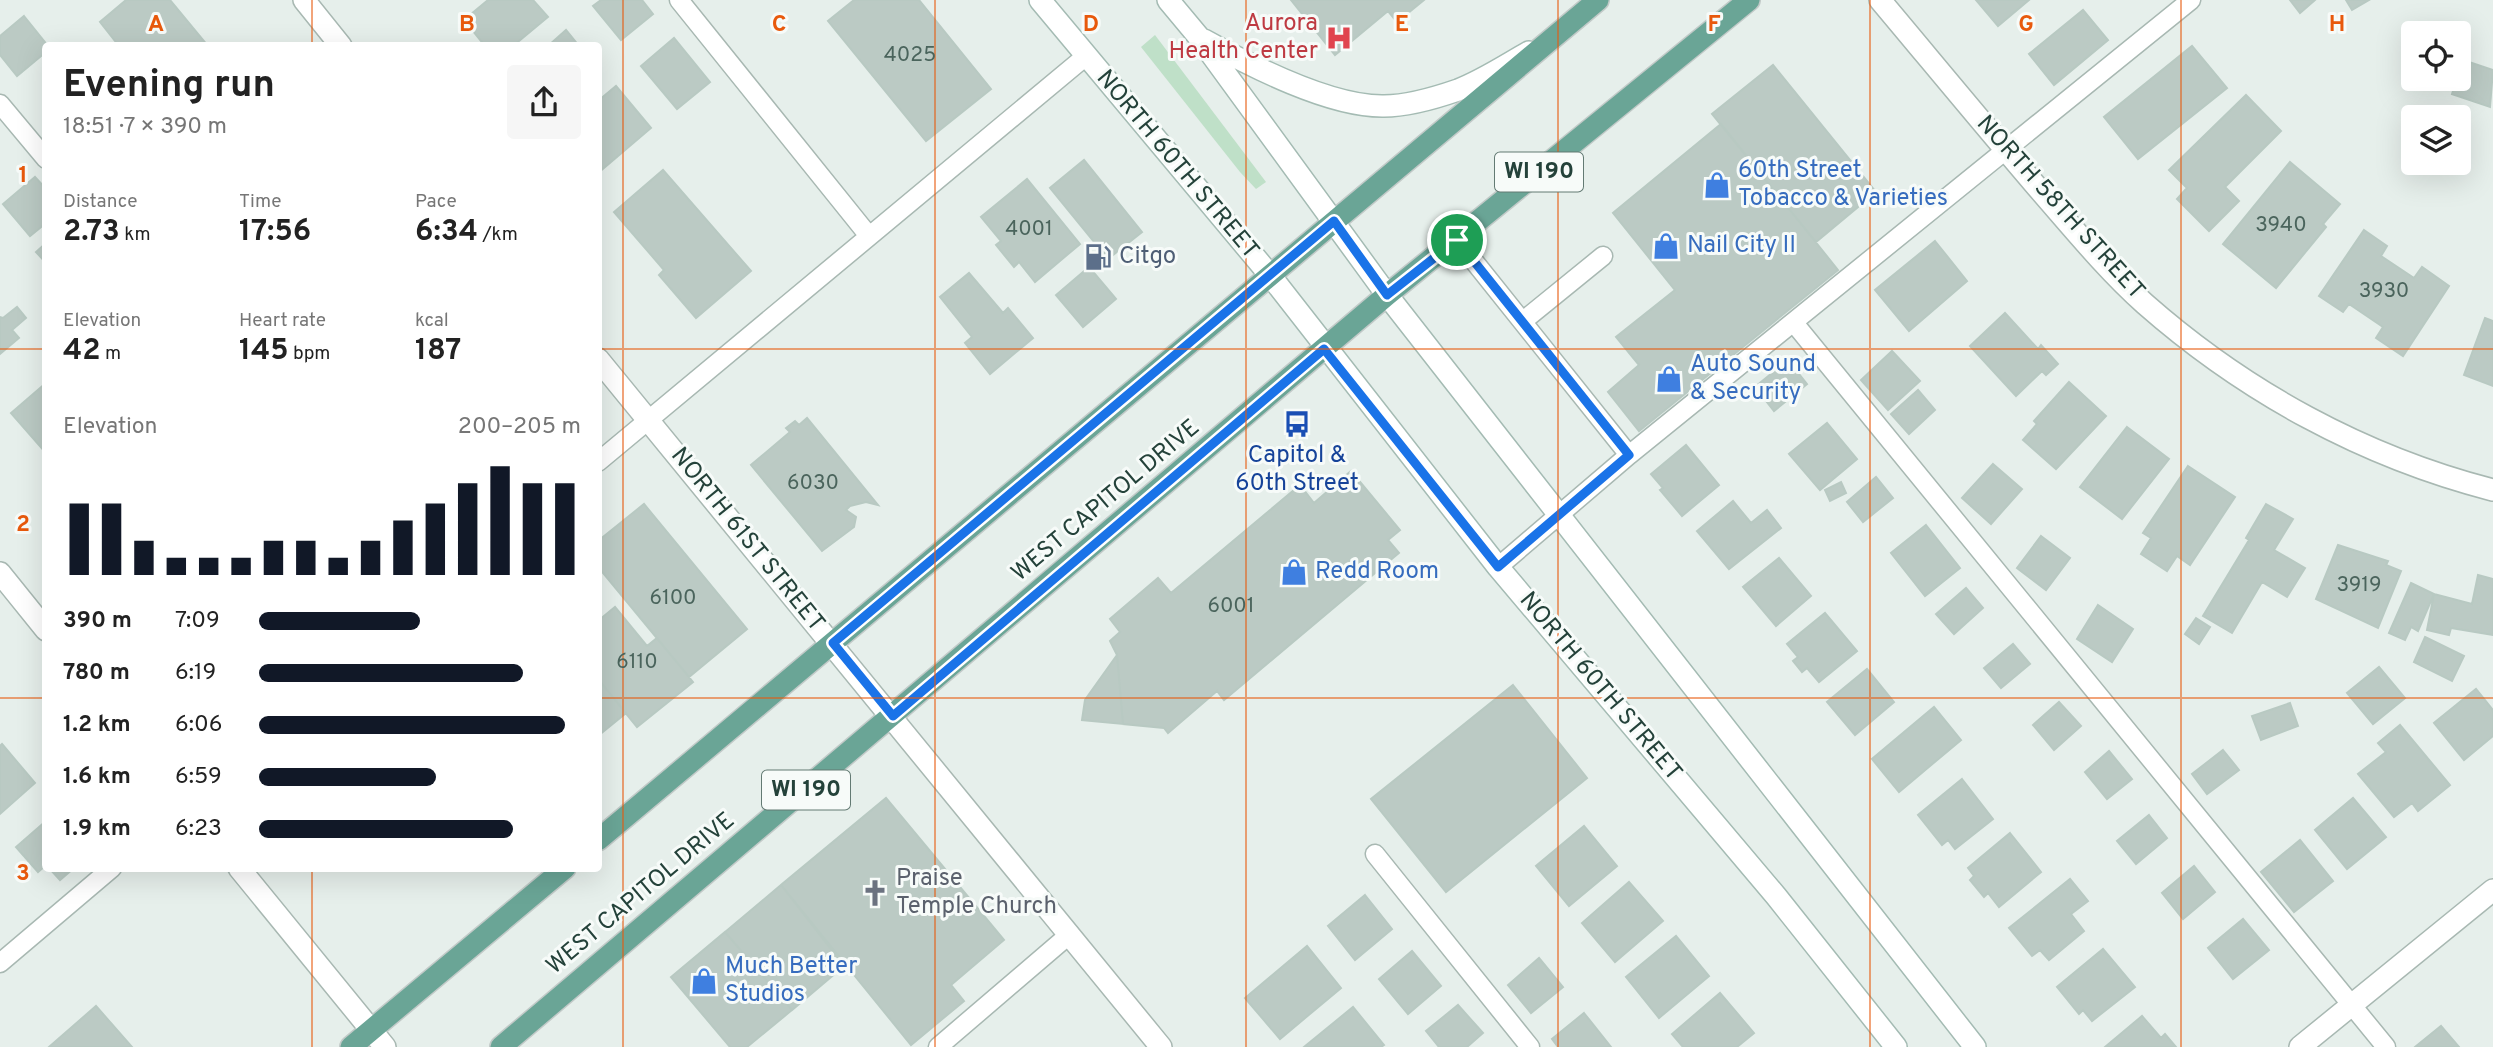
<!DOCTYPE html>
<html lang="en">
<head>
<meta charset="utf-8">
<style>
	:root { --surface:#fff; --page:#f6f6f6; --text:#222; --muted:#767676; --accent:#111827 }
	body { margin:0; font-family:Overpass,sans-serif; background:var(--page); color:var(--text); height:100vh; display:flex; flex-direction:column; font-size:26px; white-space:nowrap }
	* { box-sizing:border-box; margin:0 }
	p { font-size:23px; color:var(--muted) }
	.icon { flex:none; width:38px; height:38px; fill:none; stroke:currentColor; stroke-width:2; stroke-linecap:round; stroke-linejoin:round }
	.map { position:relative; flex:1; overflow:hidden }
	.side { position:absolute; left:42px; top:42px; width:560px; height:830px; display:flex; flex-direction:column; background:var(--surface); border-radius:7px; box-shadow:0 7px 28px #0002 }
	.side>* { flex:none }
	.fabs { position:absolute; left:2401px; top:21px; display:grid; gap:14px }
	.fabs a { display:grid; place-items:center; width:70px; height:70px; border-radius:7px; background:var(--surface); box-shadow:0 7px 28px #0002; font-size:35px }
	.pin { position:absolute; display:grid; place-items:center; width:60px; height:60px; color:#fff; margin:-30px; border:4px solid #fff; border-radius:50%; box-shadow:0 2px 7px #0007 }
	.round { display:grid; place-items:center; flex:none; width:74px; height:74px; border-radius:7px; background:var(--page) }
	.head { display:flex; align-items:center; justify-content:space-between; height:119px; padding:0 21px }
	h1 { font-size:38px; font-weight:700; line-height:52px }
	.metrics { display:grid; grid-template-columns:repeat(3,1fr); gap:10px; height:119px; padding:7px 21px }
	.metrics div { display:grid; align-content:center }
	.metrics b { font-size:30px; font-weight:700 }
	.metrics small { font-size:19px; font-weight:400 }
	.metrics p { font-size:19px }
	.chart { height:196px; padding:14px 21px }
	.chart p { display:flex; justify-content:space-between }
	.chart svg { width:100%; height:126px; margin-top:7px; stroke:var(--accent); stroke-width:6 }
	ul { padding:0 21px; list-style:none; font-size:23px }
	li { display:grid; grid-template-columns:112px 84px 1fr; align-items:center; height:52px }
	li i { height:18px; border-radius:9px; background:var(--accent) }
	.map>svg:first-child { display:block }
	.green { fill:#bfe0c8 }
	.building { fill:#bbcac4; stroke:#b8c9c2; stroke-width:2 }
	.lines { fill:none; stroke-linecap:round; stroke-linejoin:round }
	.lane-casing { stroke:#a8b8b2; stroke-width:21 }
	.street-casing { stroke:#a8b8b2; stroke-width:24 }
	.secondary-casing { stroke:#a4bbb3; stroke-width:24 }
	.primary-casing { stroke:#c2cac8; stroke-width:24 }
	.lane { stroke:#fff; stroke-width:18 }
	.street { stroke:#fff; stroke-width:21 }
	.secondary { stroke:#fff; stroke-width:21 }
	.primary { stroke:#6aa596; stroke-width:21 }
	.route-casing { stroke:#fff; stroke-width:14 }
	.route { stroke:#1a73e8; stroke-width:9 }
	.grid { fill:none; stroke:#e8590c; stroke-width:2; stroke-opacity:0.55 }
	.labels { text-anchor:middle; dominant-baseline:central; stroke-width:6; stroke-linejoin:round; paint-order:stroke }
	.number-label { font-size:21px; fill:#4a645c }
	.shield { fill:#f7fbf9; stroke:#637a73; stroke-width:2 }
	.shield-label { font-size:23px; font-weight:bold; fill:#24423a }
	.health-label { font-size:24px; fill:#be3a42; stroke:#f7fbf9; text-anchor:end }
	.street-label { font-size:24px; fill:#24423a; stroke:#f7fbf9 }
	.shop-label { font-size:24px; fill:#366cbe; stroke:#f7fbf9; text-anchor:start }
	.service-label { font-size:24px; fill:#4e5e75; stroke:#f7fbf9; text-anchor:start }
	.transit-label { font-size:24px; fill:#164399; stroke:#f7fbf9 }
	.worship-label { font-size:24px; fill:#5b616d; stroke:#f7fbf9; text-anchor:start }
	.grid-label { font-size:23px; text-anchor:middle; font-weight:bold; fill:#e8590c; stroke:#f7fbf9; stroke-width:6; stroke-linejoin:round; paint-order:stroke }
</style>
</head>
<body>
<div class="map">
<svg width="2493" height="1047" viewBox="0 0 2493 1047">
	<rect width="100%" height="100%" fill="#e6efeb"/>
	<path class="green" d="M1155 35 1266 182 1256 189 1240 172 1141 47Z"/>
	<path class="building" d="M126 0H170L208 46H119L100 22Z
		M488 0H533L548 17 513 46H485L464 20Z
		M601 0H642L653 14 621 40 593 6Z
		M854 0H919L991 89 926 141 828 21Z
		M1291 0H1424L1397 22 1388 11 1335 55Z
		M1976 0H2029L1998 26Z
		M2290 0H2315L2300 13Z
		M2346 0H2369L2352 10Z
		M2083 10 2108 40 2054 85 2029 54Z
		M24 16 48 46 46 52 17 76 0 55V36Z
		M566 30 579 46H548Z
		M674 38 710 82 677 109 641 66Z
		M2192 46 2227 88 2138 159 2104 117Z
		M2463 60 2493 70 2490 107 2452 94Z
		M1773 65 1876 192 1816 242 1712 114Z
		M616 86 651 128 598 173V101Z
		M2246 95 2281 131 2225 187 2239 201 2209 231 2177 199 2187 188 2169 170Z
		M1721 124 1838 270 1639 431 1608 392 1639 365 1616 337 1675 290 1613 213Z
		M1084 160 1142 232 1108 259 1050 188Z
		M2290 162 2340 204 2323 224 2326 227 2276 288 2223 244Z
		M663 170 751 271 696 318 659 275 664 270 614 212Z
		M35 177 46 189V223L30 236 3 204Z
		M1027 179 1080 244 1035 282 1019 262 1014 267 996 245 1001 241 981 217Z
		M2364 230 2387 246 2381 256 2414 278 2422 267 2449 286 2403 356 2376 338 2383 327 2349 304 2343 312 2319 296Z
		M1935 241 1967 281 1909 331 1875 290Z
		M46 243V263L36 252Z
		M1089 267 1116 299 1083 327 1056 295Z
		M969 273 1003 313 1008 308 1033 338 990 374 965 343 972 337 940 297Z
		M17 307 26 318 12 330 19 338 0 354V317L3 318Z
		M2005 313 2038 349 2041 345 2058 364 2046 375 2042 371 2016 396 1970 346Z
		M2485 318 2493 321V386L2464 375Z
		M1892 351 1920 381 1888 410 1861 380Z
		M1788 360 1807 384 1774 411 1755 387Z
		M2069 382 2106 416 2056 469 2023 440 2037 424 2034 421Z
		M46 383V453L11 413Z
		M1918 390 1935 410 1909 434 1891 414Z
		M807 418 878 505 866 502 850 506 846 510 856 517 854 527 822 551 751 465 790 432 786 428 795 421 799 425Z
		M1827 423 1857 459 1820 490 1789 454Z
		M2127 427 2169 459 2122 519 2080 487Z
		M1686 445 1719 485 1682 516 1660 490 1663 488 1651 474Z
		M1993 464 2022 489 1991 524 1962 498Z
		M2188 466 2235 497 2190 565 2177 556 2167 571 2141 554 2151 538 2143 533Z
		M1351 471 1400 530 1388 540 1399 553 1224 700 1217 691 1168 733 1164 728 1123 724 1117 655 1110 641 1120 632 1110 619 1158 578 1171 593 1300 485 1314 503Z
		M1876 477 1893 498 1863 522 1847 502Z
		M1841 482 1846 493 1830 501 1825 490Z
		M1733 501 1751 523 1767 510 1781 528 1729 569 1697 531Z
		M644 504 747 629 689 677 598 567V541Z
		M2266 504 2293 519 2274 550 2305 568 2287 597 2262 582 2232 633 2203 616 2249 540 2246 538Z
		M1926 525 1960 568 1925 596 1891 553Z
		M2041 536 2070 558 2046 590 2017 568Z
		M2338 545 2388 561 2386 565 2401 571 2378 628 2316 599Z
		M1779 558 1811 596 1776 626 1743 587Z
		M2478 575 2493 579V635L2451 628 2449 635 2427 630 2434 594 2472 604Z
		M2411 583 2434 594 2418 631 2411 627 2405 640 2389 633Z
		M1966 588 1983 608 1954 634 1936 614Z
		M2098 605 2133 629 2112 662 2077 639Z
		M615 607 647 646 657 638 693 682 637 727 598 679V621Z
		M1825 613 1857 651 1819 682 1807 668 1802 672 1793 661 1798 657 1787 644Z
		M2196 618 2210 627 2199 644 2185 634Z
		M2425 637 2464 656 2452 681 2414 662Z
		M2013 644 2030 664 2001 688 1984 668Z
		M1117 655 1123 724 1082 720 1085 700Z
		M2379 667 2405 698 2373 724 2347 693Z
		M1867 669 1894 702 1855 735 1827 702Z
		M598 679 626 713 598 736Z
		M1513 685 1587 778 1446 892 1371 799Z
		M2476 689 2493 710V736L2464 760 2434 723Z
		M2059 702 2081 726 2054 750 2033 725Z
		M2290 703 2298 726 2261 740 2252 716Z
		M1934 707 1961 740 1899 792 1872 759Z
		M2400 725 2450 785 2418 811 2412 803 2394 817 2358 774 2386 752 2378 743Z
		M2 744 35 783 0 814V746Z
		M2223 750 2239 770 2207 794 2192 774Z
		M2109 751 2132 779 2107 799 2085 772Z
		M1962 779 1993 819 1955 849 1948 840 1942 845 1918 815Z
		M886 798 1004 940 951 985 964 1001 911 1045 781 885Z
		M2353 798 2386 837 2347 869 2315 830Z
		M2149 815 2167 838 2136 864 2117 841Z
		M46 821V865L38 872 16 847Z
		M1584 826 1617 866 1569 906 1536 866Z
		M2010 833 2041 872 1999 907 1988 893 1984 897 1970 880 1974 876 1968 868Z
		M2300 840 2333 881 2294 912 2261 872Z
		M2194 866 2215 892 2183 919 2162 893Z
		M49 868H74L60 880Z
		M2070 879 2088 901 2071 914 2084 931 2049 960 2040 950 2032 956 2009 928Z
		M1629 882 1663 921 1615 962 1582 923Z
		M781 885 844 966 792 1010 725 932Z
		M1365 895 1392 929 1355 960 1328 926Z
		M2243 919 2269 950 2233 979 2208 948Z
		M725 932 792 1010 747 1047H730L671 977Z
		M1676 936 1709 976 1659 1018 1626 977Z
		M1307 946 1341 988 1280 1039 1245 998Z
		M2103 949 2135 987 2092 1021 2083 1010 2079 1014 2057 987Z
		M1412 951 1441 986 1408 1014 1379 979Z
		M1539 958 1563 987 1531 1013 1508 985Z
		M1720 993 1754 1033 1737 1047H1683L1672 1034Z
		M1458 1005 1483 1033 1467 1047H1439L1426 1031Z
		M96 1006 132 1047H49Z
		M1353 1007 1384 1045 1381 1047H1304Z
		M1584 1013 1611 1047H1558L1552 1039Z
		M2142 1016 2161 1038 2165 1034 2176 1047H2105Z
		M2441 1026 2459 1047H2415Z"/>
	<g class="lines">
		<defs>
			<path id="lane" d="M679 0 869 236
				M0 104 46 159
				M1457 240 1629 455
				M1523 321 1603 256
				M1794 323 2386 1047
				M598 462 1086 56
				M1498 567 1629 455 2191 0
				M1375 854 1530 1047
				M0 963 112 868
				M938 1047 1070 934"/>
			<path id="street" d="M304 0 341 46
				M1880 0C1932 62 1984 125 2037 187 2072 227 2106 269 2145 304 2245 392 2364 457 2493 490
				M598 359 1161 1047
				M0 573 46 630
				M239 868 385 1047
				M2300 1047 2493 890"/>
			<path id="secondary" d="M1040 0 1269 274 1498 567 1776 896 1896 1047
				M1168 0 1198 36 1387 295 1975 1047
				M1204 40C1251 66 1330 107 1384 106 1408 106 1435 98 1458 90 1482 81 1506 65 1529 52"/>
			<path id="primary" d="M598 840 1598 0
				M351 1047 565 868
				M501 1047 1387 295 1749 0"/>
		</defs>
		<use href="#lane" class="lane-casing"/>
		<use href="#street" class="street-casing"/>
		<use href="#secondary" class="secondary-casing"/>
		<use href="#primary" class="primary-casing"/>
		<use href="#lane" class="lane"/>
		<use href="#street" class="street"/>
		<use href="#secondary" class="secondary"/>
		<use href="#primary" class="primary"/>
	</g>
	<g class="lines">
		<defs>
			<path id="route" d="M1334 221 1387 295 1457 240 1629 455 1498 567 1324 349 893 716 833 643Z"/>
		</defs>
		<use href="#route" class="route-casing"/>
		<use href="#route" class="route"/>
	</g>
	<path class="grid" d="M312 0V46M623 0V1047M935 0V1047M1246 0V1047M1558 0V1047M1870 0V1047M2181 0V1047M0 349H46M598 349H2493M0 698H46M598 698H2493M312 868V1047"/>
	<defs>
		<symbol id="hospital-bare" viewBox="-9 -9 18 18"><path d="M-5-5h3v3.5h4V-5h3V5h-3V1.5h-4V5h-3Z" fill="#e0444e" stroke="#f7fbf9" stroke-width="2.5" paint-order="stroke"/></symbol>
		<symbol id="shop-bare" viewBox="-9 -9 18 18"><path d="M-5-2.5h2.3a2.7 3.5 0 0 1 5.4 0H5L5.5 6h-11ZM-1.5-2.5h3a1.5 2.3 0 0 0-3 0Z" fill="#3f7fe0" stroke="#f7fbf9" stroke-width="2.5" paint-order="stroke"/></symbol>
		<symbol id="fuel-bare" viewBox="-9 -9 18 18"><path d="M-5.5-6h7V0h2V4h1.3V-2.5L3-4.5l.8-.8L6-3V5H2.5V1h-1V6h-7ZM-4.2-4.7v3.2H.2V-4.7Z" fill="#5c6f8a" stroke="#f7fbf9" stroke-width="2.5" paint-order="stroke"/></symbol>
		<symbol id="bus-bare" viewBox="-9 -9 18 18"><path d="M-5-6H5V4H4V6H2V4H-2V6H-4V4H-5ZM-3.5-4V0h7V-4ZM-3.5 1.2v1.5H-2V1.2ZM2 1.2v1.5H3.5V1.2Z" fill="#1a4fb4" stroke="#f7fbf9" stroke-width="2.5" paint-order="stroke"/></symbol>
		<symbol id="church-bare" viewBox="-9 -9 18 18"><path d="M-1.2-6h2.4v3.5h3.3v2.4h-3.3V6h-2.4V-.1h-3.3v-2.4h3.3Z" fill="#6b7280" stroke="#f7fbf9" stroke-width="2.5" paint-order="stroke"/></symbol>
	</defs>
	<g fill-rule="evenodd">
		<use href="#hospital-bare" x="1320" y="19" width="38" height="38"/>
		<use href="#shop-bare" x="1698" y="166" width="38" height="38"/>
		<use href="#shop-bare" x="1647" y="227" width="38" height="38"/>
		<use href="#fuel-bare" x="1079" y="238" width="38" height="38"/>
		<use href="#shop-bare" x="1650" y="360" width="38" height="38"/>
		<use href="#bus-bare" x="1278" y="405" width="38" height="38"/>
		<use href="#shop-bare" x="1275" y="553" width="38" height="38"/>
		<use href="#church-bare" x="856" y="874" width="38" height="38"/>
		<use href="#shop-bare" x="685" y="962" width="38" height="38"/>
	</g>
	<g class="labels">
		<g class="number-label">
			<text x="910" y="55">4025</text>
			<text x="2281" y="225">3940</text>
			<text x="1029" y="229">4001</text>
			<text x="2384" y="291">3930</text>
			<text x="813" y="483">6030</text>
			<text x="2359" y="585">3919</text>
			<text x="673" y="598">6100</text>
			<text x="1231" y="606">6001</text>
			<text x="637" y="662">6110</text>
		</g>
		<g class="shield">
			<rect x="1495" y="152.5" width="88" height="39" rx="5"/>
			<rect x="762" y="770.5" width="88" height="39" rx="5"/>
		</g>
		<g class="shield-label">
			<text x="1539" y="172">WI 190</text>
			<text x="806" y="790">WI 190</text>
		</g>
		<g class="health-label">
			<text x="1318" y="24">Aurora<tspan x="1318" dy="28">Health Center</tspan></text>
		</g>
		<g class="street-label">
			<text transform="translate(1177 165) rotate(50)">NORTH 60TH STREET</text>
			<text transform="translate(2060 208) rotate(48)">NORTH 58TH STREET</text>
			<text transform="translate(1106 501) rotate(-40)">WEST CAPITOL DRIVE</text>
			<text transform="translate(747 540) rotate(51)">NORTH 61ST STREET</text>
			<text transform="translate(1600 687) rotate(50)">NORTH 60TH STREET</text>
			<text transform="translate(641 894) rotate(-40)">WEST CAPITOL DRIVE</text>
		</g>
		<g class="shop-label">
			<text x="1738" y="171">60th Street<tspan x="1738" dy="28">Tobacco &amp; Varieties</tspan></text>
			<text x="1687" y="246">Nail City II</text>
			<text x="1690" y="365">Auto Sound<tspan x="1690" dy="28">&amp; Security</tspan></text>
			<text x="1315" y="572">Redd Room</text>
			<text x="725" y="967">Much Better<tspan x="725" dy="28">Studios</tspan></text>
		</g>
		<g class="service-label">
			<text x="1119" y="257">Citgo</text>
		</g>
		<g class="transit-label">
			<text x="1297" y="456">Capitol &amp;<tspan x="1297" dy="28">60th Street</tspan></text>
		</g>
		<g class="worship-label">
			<text x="896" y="879">Praise<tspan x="896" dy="28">Temple Church</tspan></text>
		</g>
	</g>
	<g class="grid-label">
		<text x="156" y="31">A</text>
		<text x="467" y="31">B</text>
		<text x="779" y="31">C</text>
		<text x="1091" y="31">D</text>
		<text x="1402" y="31">E</text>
		<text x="1714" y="31">F</text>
		<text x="2026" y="31">G</text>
		<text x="2337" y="31">H</text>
		<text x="23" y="182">1</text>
		<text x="23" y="531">2</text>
		<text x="23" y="880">3</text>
	</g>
</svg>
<div class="fabs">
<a><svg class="icon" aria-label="locate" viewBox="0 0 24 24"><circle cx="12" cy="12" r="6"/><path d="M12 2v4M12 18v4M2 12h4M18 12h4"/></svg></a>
<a><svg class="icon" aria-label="layers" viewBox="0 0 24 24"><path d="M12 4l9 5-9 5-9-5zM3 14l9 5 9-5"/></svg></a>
</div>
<div class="pin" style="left:1457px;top:240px;background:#1e9e55"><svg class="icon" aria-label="arrive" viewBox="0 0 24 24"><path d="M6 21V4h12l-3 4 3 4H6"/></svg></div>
<section class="side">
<div class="head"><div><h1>Evening run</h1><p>18:51 · 7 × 390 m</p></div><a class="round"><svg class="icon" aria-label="share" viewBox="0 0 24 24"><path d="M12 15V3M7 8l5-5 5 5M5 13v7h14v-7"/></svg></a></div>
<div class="metrics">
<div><p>Distance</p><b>2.73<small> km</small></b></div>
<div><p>Time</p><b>17:56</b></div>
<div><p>Pace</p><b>6:34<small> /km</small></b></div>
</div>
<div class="metrics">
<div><p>Elevation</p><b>42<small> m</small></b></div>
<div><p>Heart rate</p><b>145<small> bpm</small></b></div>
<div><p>kcal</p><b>187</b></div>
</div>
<div class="chart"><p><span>Elevation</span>200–205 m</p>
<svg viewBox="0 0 160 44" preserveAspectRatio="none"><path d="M5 44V19M15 44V19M25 44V32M35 44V38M45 44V38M55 44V38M65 44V32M75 44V32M85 44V38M95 44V32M105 44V25M115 44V19M125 44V12M135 44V6M145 44V12M155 44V12"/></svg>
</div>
<ul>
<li><b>390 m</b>7:09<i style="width:50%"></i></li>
<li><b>780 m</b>6:19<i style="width:82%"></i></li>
<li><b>1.2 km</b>6:06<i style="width:95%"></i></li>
<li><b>1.6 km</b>6:59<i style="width:55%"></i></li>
<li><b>1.9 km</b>6:23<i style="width:79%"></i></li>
</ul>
</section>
</div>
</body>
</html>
